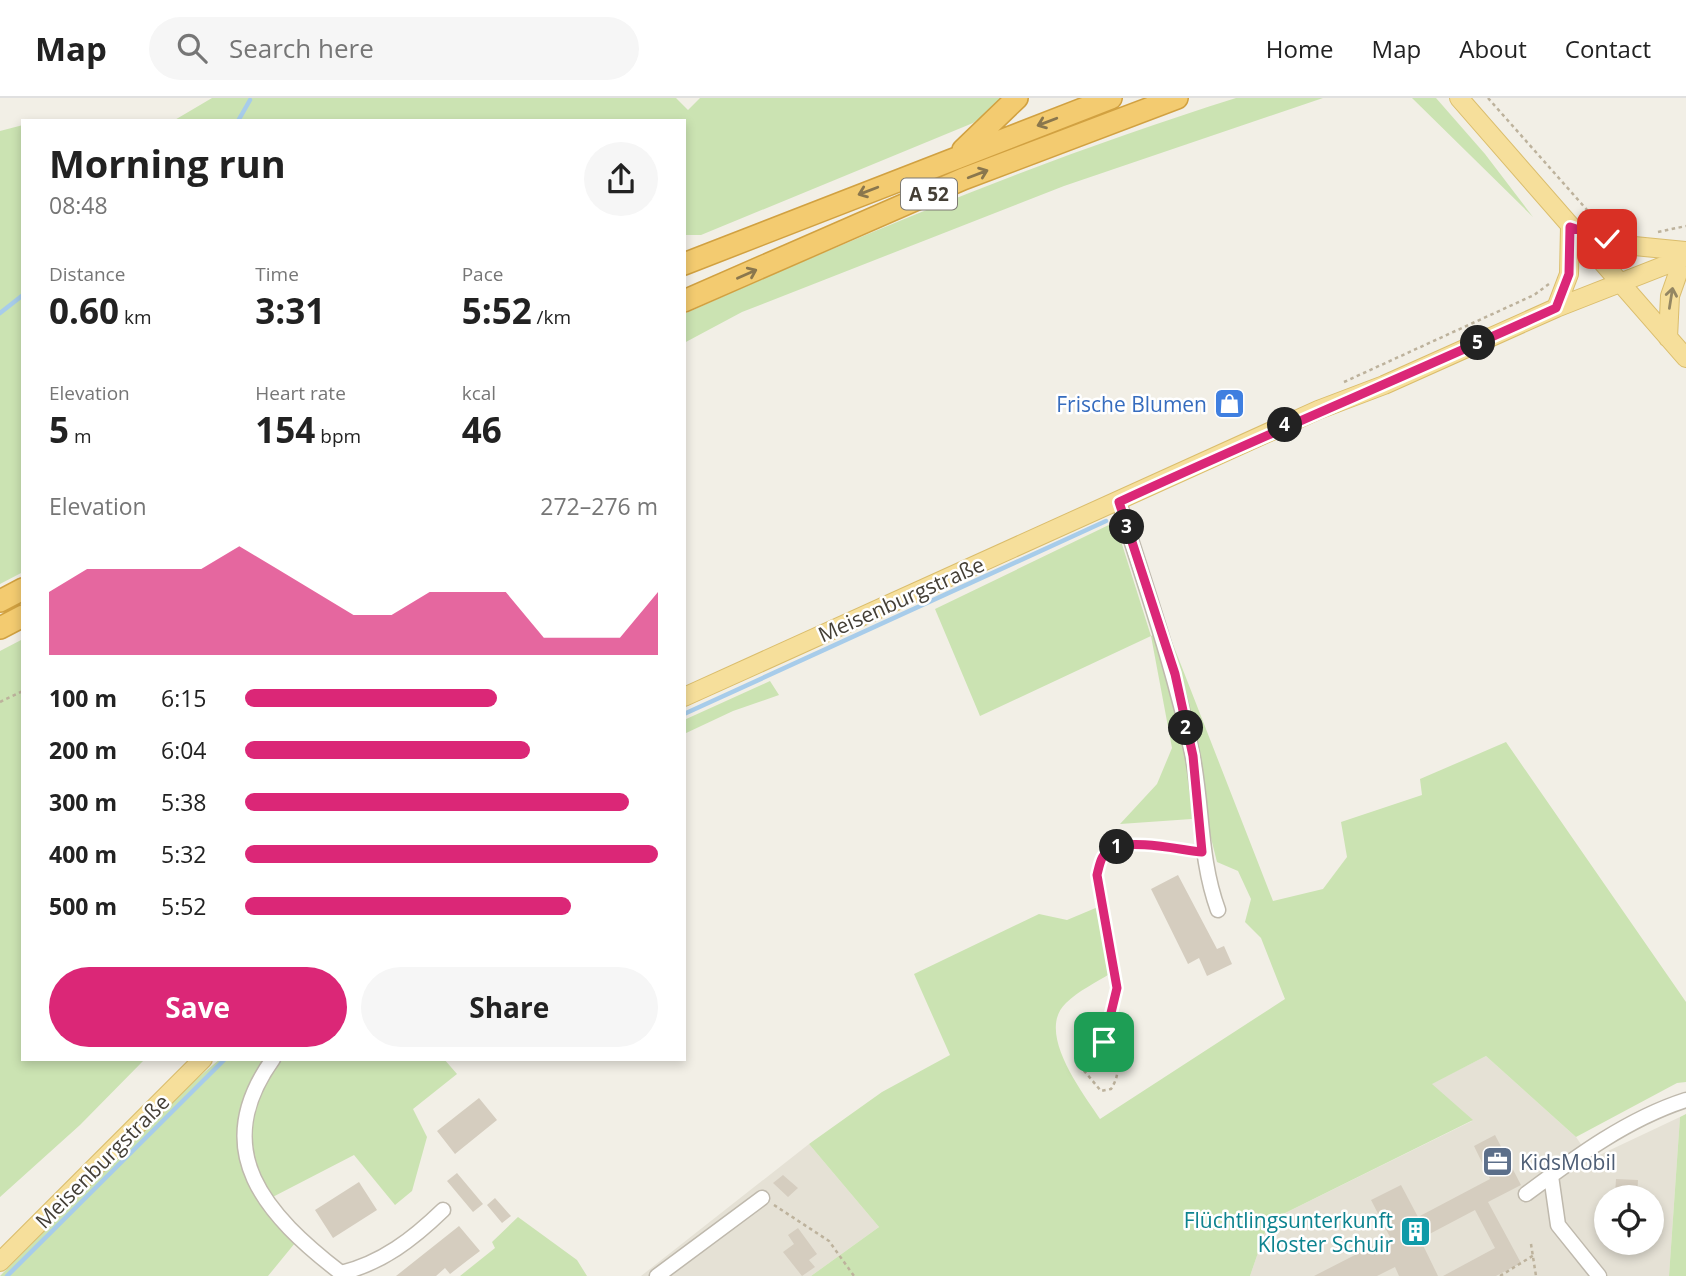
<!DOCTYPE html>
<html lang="en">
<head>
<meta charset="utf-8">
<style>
	:root { --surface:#fff; --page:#f6f6f6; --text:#222; --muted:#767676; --line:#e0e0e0; --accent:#db2777 }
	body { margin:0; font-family:"Open Sans",sans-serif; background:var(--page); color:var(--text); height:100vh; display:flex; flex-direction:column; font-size:26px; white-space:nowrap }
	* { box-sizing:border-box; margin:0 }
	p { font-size:23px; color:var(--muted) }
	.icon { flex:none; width:38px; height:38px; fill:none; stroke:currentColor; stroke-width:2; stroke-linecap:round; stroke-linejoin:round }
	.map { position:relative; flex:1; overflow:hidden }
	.details { position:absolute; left:21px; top:21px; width:665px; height:942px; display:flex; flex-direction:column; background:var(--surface); border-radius:0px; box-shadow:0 4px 10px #0003 }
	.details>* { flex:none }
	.buttons { position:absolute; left:1594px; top:1087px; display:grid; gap:14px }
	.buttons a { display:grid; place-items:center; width:70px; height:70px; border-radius:50%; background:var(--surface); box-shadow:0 4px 10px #0003; font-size:35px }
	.pin { position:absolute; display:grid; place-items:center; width:60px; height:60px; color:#fff; margin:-30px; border-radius:14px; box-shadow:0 4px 10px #0006 }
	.km { position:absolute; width:35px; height:35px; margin:-18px; border-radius:50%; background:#222; color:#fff; font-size:19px; line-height:35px; text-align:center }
	.round { display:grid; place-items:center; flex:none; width:74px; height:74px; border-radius:37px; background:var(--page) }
	.overview { display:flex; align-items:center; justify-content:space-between; height:119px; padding:0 28px }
	h1 { font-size:38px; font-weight:700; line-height:52px }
	.stats { display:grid; grid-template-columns:repeat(3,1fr); gap:10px; height:119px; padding:7px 28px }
	.stats div { display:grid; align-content:center }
	.stats b { font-size:35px; font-weight:700 }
	.stats small { font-size:19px; font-weight:400 }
	.stats p { font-size:19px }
	.chart { height:196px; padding:14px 28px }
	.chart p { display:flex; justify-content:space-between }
	.chart svg { width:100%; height:126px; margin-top:7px; fill:var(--accent); opacity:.7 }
	.action { display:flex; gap:14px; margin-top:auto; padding:14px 28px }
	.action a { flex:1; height:80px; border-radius:42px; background:var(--accent); color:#fff; font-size:28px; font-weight:700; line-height:80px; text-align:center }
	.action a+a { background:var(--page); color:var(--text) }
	ul { padding:0 28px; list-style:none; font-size:23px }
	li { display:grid; grid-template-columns:112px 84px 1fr; align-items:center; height:52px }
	li i { height:18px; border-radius:9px; background:var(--accent) }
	header { display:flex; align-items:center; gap:42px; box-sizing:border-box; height:98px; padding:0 35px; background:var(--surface); border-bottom:2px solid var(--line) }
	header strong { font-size:33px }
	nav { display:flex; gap:38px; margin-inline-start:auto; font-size:24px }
	.search { width:490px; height:63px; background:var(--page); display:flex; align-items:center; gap:18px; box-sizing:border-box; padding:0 24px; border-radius:38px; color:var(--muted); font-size:26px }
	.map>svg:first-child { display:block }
	.residential { fill:#e5e1d5; fill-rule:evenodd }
	.green { fill:#cbe3b2 }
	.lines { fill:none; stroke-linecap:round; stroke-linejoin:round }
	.stream { stroke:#a7ccea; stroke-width:4.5 }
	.building { fill:#d5cdbf }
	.minor-casing { stroke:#bfb9ad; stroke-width:17 }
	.major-casing { stroke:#dabd6c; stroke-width:20 }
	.highway-casing { stroke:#d1a141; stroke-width:24 }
	.path { stroke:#bdb29c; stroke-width:2.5; stroke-dasharray:3.5 3.5; stroke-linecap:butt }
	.minor { stroke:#fff; stroke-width:14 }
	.major { stroke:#f6df9b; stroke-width:18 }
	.highway { stroke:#f3cb70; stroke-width:21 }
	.oneway { stroke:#8a774d }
	.oneway2 { stroke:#948763 }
	.route-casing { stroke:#fff; stroke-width:14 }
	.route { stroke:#db2777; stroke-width:9 }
	.labels { text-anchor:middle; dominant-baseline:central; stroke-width:5; stroke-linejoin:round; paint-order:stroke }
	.shield { fill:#fff; stroke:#7c7972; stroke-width:2 }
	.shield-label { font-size:19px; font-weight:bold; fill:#443f36 }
	.shop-label { font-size:21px; fill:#366cbe; stroke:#fff; text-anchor:end }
	.street-label { font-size:21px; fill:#443f36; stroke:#fff }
	.service-label { font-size:21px; fill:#4e5e75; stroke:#fff; text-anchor:start }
	.culture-label { font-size:21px; fill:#0d838f; stroke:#fff; text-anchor:end }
</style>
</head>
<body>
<header>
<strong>Map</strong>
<div class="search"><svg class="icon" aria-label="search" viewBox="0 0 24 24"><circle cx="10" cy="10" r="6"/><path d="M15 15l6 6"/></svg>Search here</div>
<nav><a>Home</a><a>Map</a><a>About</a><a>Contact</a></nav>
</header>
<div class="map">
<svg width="1686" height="1178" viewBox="0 0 1686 1178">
	<rect width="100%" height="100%" fill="#f2efe6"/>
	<path class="residential" d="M1486 958 1576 1039 1591 1061 1680 1019 1669 1178H1250L1269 1123 1472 1023 1431 986ZM1606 1099H1652V1144H1606Z
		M809 1046 879 1129 811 1178H641Z"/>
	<path class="green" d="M212 0H676L688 12 700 0H1008L973 25 701 137H684V23H173Z
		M1236 0H1323L1064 88 742 214 684 245V216C864 135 1048 59 1236 0Z
		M1412 0H1436L1485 56 1533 119Z
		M23 27V474L0 486V33Z
		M1115 424 1151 538 1167 531 1273 803 1323 791 1347 759 1341 724 1422 697 1420 681 1506 644 1686 904V984L1677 985 1576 1039 1486 958 1432 986 1473 1022 1269 1123 1250 1178H811L879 1129 809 1046 882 994 950 957 914 876 1039 816 1067 822 1098 809 1111 875C1097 884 1078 893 1066 905 1035 934 1083 995 1100 1021L1285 901 1261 840 1245 824 1251 801 1238 773 1217 764 1206 720 1120 726 1157 686 1172 650 1151 538 980 618 935 511Z
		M23 541V961H145L80 1027 0 1099V553Z
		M770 583 779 597 733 613 684 636V622Z
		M220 961H444L457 976 413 1011 427 1039 412 1093 395 1107 354 1057 263 1104 295 1145 268 1178H0L187 989Z
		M1686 1016V1178H1669L1680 1019Z
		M518 1119 577 1162 587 1178H460L495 1150 492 1144Z"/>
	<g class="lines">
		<path class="stream" d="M238 23 250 2
			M0 215 23 197
			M684 616 1106 423
			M7 1178 225 961"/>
	</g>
	<path class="building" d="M1178 777 1217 851 1224 848 1232 866 1207 878 1199 860 1188 866 1151 791Z
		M479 1000 497 1022 455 1056 437 1033Z
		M1495 1037 1521 1087 1488 1104 1521 1165 1496 1178H1443L1495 1150 1475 1112 1420 1141 1438 1178H1399L1395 1169 1377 1178H1314L1390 1139 1371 1102 1401 1087 1418 1119 1490 1081 1474 1048Z
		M457 1075 483 1106 473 1114 447 1083Z
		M783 1077 798 1090 788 1099 773 1085Z
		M1616 1081 1638 1082 1637 1099 1615 1097Z
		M359 1084 377 1112 333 1140 315 1112Z
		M495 1100 511 1118 502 1125 487 1107Z
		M459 1128 480 1153 468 1162 450 1176 445 1170 436 1178H396Z
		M798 1130 817 1156 809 1162 815 1169 802 1178 783 1154 794 1146 788 1137Z"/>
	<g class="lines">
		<defs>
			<path id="minor" d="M1119 404C1145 487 1174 569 1192 655 1203 708 1199 760 1218 812
				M273 961C207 1053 266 1117 341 1175 382 1165 413 1141 443 1112
				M1551 1078 1558 1127 1599 1178
				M1526 1096C1576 1059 1627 1021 1686 1002
				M657 1178 762 1100"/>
			<path id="major" d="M1459 0 1686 260
				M1574 130 1624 147 1686 153
				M1556 210 1569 176 1570 129
				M1668 240 1670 198 1683 161
				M684 599 1318 312 1384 287 1556 210 1686 159
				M0 1164 203 961"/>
			<path id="highway" d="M963 52 1017 0
				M684 166 1111 0
				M684 203 963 81 1177 0
				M0 503 23 491
				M0 530 23 518"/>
		</defs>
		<use href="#minor" class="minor-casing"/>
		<use href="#major" class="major-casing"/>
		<use href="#highway" class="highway-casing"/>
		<path class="path" d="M1488 0 1588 113 1599 121
			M1658 134 1686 128
			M1344 284 1534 197 1549 186
			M0 604 23 593
			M1106 930C1102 961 1129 962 1111 991L1101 993 1081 969 1079 960 1081 949 1106 930 1114 916 1117 890 1097 777C1098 772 1099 765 1101 760 1112 738 1171 751 1192 753
			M774 1107 829 1143 854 1178
			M1531 1146 1536 1178
			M1500 1178 1534 1157"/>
		<use href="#minor" class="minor"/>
		<use href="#major" class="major"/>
		<use href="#highway" class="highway"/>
	</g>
	<defs><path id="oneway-shaft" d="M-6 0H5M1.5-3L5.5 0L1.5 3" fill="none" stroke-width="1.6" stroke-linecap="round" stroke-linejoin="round" transform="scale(1.75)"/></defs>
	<g class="oneway">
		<use href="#oneway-shaft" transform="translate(1047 24) rotate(159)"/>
		<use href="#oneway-shaft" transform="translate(978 76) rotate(-21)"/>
		<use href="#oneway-shaft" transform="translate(868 93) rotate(159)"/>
		<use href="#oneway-shaft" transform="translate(747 176) rotate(-24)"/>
	</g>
	<use class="oneway2" href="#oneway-shaft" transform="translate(1671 200) rotate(-81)"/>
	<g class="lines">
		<defs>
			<path id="route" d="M1104 944 1117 890 1097 777C1100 765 1101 755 1113 750 1132 741 1181 752 1202 754L1193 658 1175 576 1119 404C1264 337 1411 276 1556 210L1569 176 1570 129 1607 141"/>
		</defs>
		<use href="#route" class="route-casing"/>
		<use href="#route" class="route"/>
	</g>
	<defs>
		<symbol id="shop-square" viewBox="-11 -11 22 22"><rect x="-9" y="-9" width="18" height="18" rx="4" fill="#3f7fe0" stroke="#fff"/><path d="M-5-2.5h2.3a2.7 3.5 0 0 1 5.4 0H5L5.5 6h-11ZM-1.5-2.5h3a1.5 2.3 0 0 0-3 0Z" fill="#fff"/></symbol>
		<symbol id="office-square" viewBox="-11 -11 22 22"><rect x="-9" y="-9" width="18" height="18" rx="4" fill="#5c6f8a" stroke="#fff"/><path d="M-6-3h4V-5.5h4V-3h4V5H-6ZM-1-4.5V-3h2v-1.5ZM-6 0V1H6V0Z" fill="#fff"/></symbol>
		<symbol id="building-square" viewBox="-11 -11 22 22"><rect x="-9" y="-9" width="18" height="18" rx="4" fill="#0f9aa8" stroke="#fff"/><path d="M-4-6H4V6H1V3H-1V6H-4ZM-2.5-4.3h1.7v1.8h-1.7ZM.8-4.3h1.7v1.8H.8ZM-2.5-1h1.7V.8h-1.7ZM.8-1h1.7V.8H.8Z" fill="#fff"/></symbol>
	</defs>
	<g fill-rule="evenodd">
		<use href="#shop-square" x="1212" y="288" width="35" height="35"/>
		<use href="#office-square" x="1480" y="1046" width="35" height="35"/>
		<use href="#building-square" x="1398" y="1116" width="35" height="35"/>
	</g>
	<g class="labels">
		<rect class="shield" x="901" y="80.5" width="56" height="31" rx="5"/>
		<g class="shield-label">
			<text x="929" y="96">A 52</text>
		</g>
		<g class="shop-label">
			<text x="1207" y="306">Frische Blumen</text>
		</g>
		<g class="street-label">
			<text transform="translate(901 501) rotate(-24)">Meisenburgstraße</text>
			<text transform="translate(102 1063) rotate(-45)">Meisenburgstraße</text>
		</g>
		<g class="service-label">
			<text x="1520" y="1064">KidsMobil</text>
		</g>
		<g class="culture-label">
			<text x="1393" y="1122">Flüchtlingsunterkunft<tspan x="1393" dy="24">Kloster Schuir</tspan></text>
		</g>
	</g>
</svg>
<div class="buttons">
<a><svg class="icon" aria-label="locate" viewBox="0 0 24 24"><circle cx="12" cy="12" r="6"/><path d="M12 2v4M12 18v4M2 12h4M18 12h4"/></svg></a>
</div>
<div class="pin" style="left:1104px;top:944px;background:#1e9e55"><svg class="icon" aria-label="arrive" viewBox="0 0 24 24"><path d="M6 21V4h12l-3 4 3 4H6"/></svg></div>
<div class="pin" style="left:1607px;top:141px;background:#d93025"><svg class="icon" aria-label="check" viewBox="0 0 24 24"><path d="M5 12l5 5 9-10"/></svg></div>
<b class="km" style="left:1117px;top:749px">1</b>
<b class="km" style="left:1186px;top:630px">2</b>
<b class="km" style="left:1127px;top:429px">3</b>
<b class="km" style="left:1285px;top:327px">4</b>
<b class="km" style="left:1478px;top:245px">5</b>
<section class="details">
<div class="overview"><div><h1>Morning run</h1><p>08:48</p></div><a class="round"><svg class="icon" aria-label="share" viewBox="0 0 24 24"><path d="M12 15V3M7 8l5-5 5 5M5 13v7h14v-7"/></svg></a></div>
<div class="stats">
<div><p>Distance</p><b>0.60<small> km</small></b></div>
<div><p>Time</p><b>3:31</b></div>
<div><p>Pace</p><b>5:52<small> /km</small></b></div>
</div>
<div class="stats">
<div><p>Elevation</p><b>5<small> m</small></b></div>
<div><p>Heart rate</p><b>154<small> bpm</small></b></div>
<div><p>kcal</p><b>46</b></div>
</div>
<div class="chart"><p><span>Elevation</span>272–276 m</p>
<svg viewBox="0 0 160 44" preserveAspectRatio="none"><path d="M0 44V22L10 14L20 14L30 14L40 14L50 6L60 14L70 22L80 30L90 30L100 22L110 22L120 22L130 38L140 38L150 38L160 22V44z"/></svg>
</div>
<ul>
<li><b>100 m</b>6:15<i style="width:61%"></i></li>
<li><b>200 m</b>6:04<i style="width:69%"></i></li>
<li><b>300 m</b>5:38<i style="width:93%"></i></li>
<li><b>400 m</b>5:32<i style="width:100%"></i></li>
<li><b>500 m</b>5:52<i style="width:79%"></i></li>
</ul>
<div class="action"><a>Save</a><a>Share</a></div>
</section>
</div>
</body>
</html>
